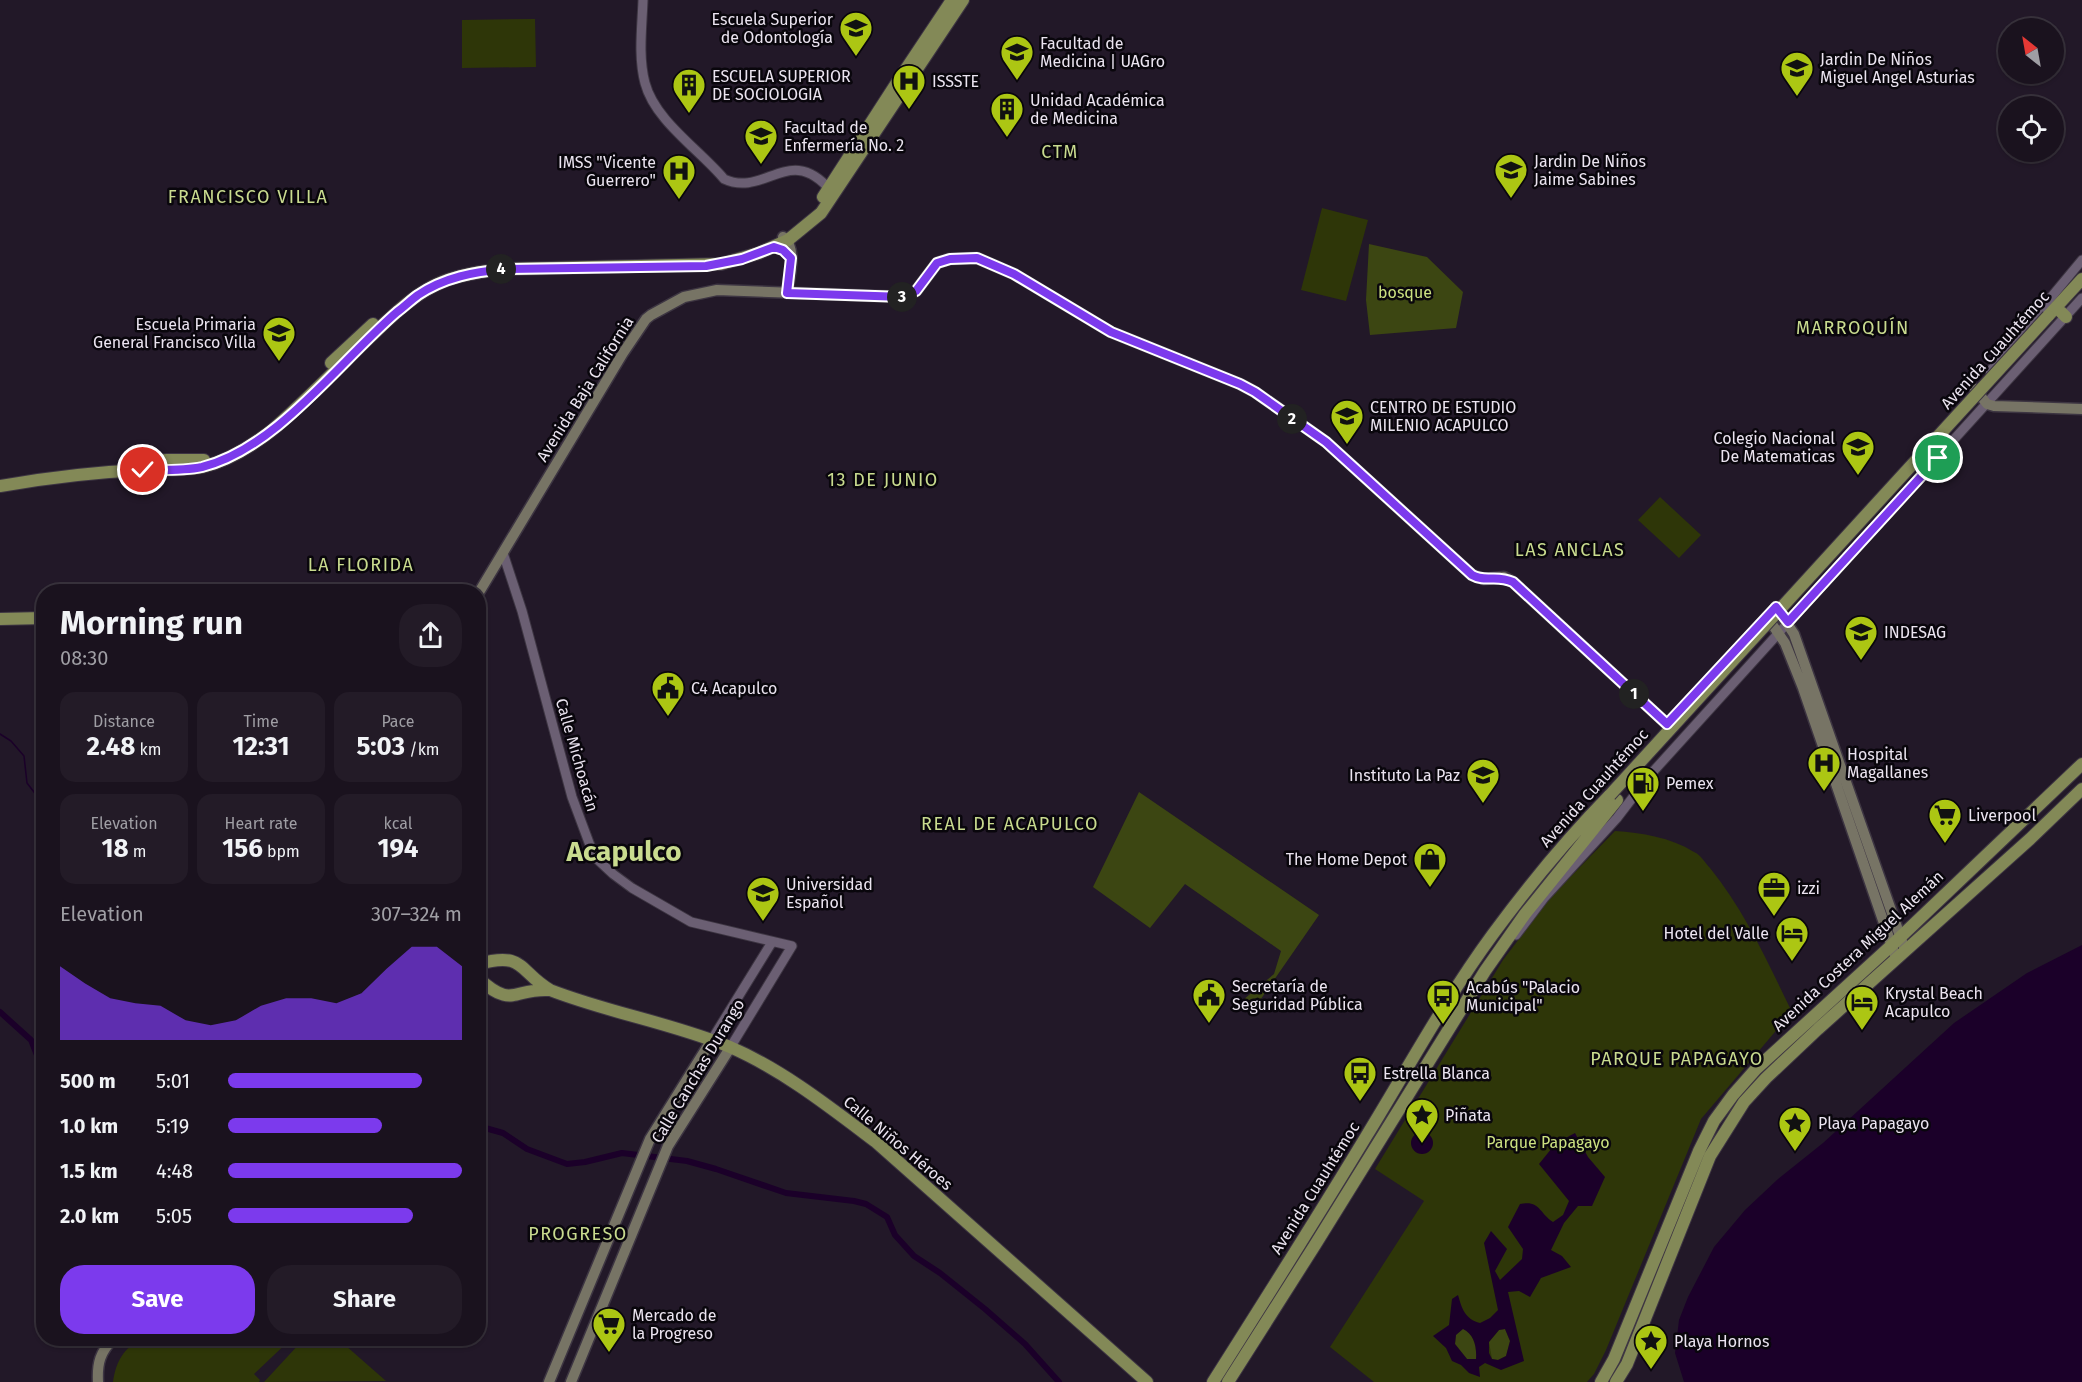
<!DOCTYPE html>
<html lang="en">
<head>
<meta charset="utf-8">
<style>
	:root { --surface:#1a121e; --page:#231b27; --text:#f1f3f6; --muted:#9f9ea4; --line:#38323c; --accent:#7c3aed }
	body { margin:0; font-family:"Fira Sans",sans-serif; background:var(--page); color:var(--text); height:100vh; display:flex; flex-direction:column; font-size:22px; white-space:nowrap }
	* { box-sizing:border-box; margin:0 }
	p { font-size:20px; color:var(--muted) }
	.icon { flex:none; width:33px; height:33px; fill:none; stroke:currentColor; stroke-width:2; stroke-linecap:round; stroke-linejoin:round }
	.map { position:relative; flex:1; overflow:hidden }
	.sheet { position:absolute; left:36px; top:584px; width:450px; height:762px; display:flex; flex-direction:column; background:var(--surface); border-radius:24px; box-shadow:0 2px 4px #0004,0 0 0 2px var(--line) }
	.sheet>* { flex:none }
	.needle { width:39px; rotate:329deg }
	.fabs { position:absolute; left:1998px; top:18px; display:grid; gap:12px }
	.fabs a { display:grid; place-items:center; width:66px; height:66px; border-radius:50%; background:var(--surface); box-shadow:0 2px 4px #0004,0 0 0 2px var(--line); font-size:30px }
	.pin { position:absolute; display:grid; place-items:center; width:51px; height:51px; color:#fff; margin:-26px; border:3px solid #fff; border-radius:50%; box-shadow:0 2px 6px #0007 }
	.km { position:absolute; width:30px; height:30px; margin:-15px; border-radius:50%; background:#222; color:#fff; font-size:16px; line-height:30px; text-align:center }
	.round { display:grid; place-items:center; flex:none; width:63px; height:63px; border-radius:24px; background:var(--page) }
	.headline { display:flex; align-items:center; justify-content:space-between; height:102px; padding:0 24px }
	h1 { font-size:33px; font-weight:700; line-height:45px }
	.metrics { display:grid; grid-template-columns:repeat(3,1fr); gap:9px; height:102px; padding:6px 24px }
	.metrics div { display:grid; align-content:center; border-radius:15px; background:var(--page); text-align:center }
	.metrics b { font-size:26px; font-weight:700 }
	.metrics small { font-size:16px; font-weight:400 }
	.metrics p { font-size:16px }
	.chart { height:168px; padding:12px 24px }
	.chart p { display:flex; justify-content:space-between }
	.chart svg { width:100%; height:108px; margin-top:6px; fill:var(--accent); opacity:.7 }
	.primary-button { display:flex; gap:12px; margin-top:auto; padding:12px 24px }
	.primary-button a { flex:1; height:69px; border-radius:24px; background:var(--accent); color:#fff; font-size:24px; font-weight:700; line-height:69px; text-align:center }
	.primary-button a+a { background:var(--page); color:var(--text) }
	ul { padding:0 24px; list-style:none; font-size:20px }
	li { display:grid; grid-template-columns:96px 72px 1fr; align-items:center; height:45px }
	li i { height:15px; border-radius:8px; background:var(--accent) }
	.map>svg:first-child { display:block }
	.green { fill:#2e3608 }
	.forest { fill:#3c4612 }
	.water { fill:#1b0029; fill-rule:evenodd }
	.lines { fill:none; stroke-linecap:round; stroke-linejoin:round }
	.stream { stroke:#1b0029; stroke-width:1.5 }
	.canal { stroke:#1b0029; stroke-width:6 }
	.tertiary-casing { stroke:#3d3542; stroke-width:11 }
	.secondary-casing { stroke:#3d3542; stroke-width:13 }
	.primary-casing { stroke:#3d3542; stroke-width:14 }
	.tertiary { stroke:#6b5f73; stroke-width:9 }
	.secondary { stroke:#777465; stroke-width:10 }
	.primary { stroke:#838957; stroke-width:12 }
	.primary-bridge-casing { stroke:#3d3542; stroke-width:14; stroke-linecap:butt }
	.primary-bridge { stroke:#838957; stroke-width:12 }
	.route-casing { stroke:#fff; stroke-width:12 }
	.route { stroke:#7c3aed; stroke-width:8 }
	.labels { text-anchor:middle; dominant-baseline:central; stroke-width:5; stroke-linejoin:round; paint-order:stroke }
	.poi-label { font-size:16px; fill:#ebe4f0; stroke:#09060c; text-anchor:start }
	.park-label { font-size:16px; fill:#cbe080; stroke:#09060c }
	.street-label { font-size:16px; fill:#ebe4f0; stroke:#09060c }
	.neighbourhood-label { font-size:18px; letter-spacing:1.5px; fill:#c9db8f; stroke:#09060c }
	.town-label { font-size:28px; font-weight:bold; fill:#c9db8f; stroke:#09060c }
</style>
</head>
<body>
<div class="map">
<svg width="2082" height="1382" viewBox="0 0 2082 1382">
	<rect width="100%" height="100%" fill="#221828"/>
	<path class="green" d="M535 19 536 67 462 68V20Z
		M1322 208 1368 220 1346 301 1301 290Z
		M1660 497 1701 535 1679 558 1638 520Z
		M1615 831C1642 833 1670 837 1694 852 1701 855 1705 863 1710 868 1745 911 1768 963 1792 1012L1701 1119 1606 1350 1594 1374 1587 1382H1374L1330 1347 1424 1201 1375 1169 1503 960 1550 898Z
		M144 1338H180L188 1343 193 1338H292L254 1374 260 1380 259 1382H113C116 1361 124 1347 144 1338Z
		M311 1338H337L386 1381 264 1382 301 1342Z"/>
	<path class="forest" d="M1369 244 1427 257 1463 292 1456 328 1370 335 1366 300Z
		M1139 792 1319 915 1254 1009 1243 1000 1274 974 1281 951 1185 884 1150 928 1093 887Z
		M1463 1328C1474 1334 1477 1347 1476 1359H1467L1455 1344 1456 1334Z
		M1505 1329 1510 1341 1506 1356 1498 1360 1492 1359 1489 1342 1499 1330Z"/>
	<path class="water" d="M2082 945V1382H1684L1675 1353 1679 1320 1688 1297 1714 1247 1745 1210 1778 1179 1823 1143 1954 1023 2027 973Z
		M1411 1143a11 11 0 1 1 22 0a11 11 0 1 1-22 0Z
		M1575 1133 1588 1157 1605 1177 1592 1206H1578L1564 1223 1551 1250 1562 1256 1571 1267 1541 1278 1530 1297 1519 1291 1508 1292 1524 1361 1501 1370 1485 1363 1479 1367 1480 1377 1469 1373 1461 1365 1452 1361 1446 1348 1433 1336 1449 1325 1452 1299 1458 1295C1462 1309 1465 1319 1480 1323L1490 1318 1498 1310 1484 1243 1491 1231 1507 1249 1495 1271 1500 1280 1522 1259 1523 1249 1508 1227 1520 1204C1540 1200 1539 1213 1553 1222L1563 1215 1569 1201 1539 1164 1556 1143ZM1463 1329C1474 1334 1477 1347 1476 1359H1467L1455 1344 1456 1335ZM1505 1329 1510 1341 1506 1356 1498 1360 1492 1359 1489 1353V1342L1499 1330Z"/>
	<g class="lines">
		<path class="stream" d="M0 734 11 741 24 756 27 783 44 805"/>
		<path class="canal" d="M0 1012 31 1040 44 1073
			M478 1126 503 1133 527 1149 567 1164 585 1162 622 1153 687 1161 716 1169 786 1193 854 1201 866 1204 887 1217 895 1235 914 1256 940 1273 985 1309 1025 1344 1059 1382"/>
		<defs>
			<path id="tertiary" d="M643 0C642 27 638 57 645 83 655 121 700 150 724 179 765 198 790 142 831 191
				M1990 371 2082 260
				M503 553 522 611 572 797 591 848 598 860 613 874 632 888 691 922 792 946 730 1048
				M1516 935 1544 898 1617 818 1650 775 2082 298
				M711 1041 772 942"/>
			<path id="secondary" d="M783 237C798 249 789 276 787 293
				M1975 389 1987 404 1994 406 2082 409
				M478 594 623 353 646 319 651 315 684 297 717 290 904 297 916 291 937 263 949 259 977 258 1014 274 1111 332 1240 384 1255 392 1326 442 1472 575 1484 579 1504 577 1513 582 1667 724
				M1776 607 1794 634 1905 950
				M1767 617 1785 643 1803 688 1896 958
				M98 1382C97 1363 100 1352 114 1338
				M549 1382 650 1139 711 1041
				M571 1382 668 1146 730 1048"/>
			<path id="primary" d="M823 197 896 84 952 0
				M2061 312 2066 317
				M2048 316 2082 279
				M331 363 373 324
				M135 463 167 460H204
				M0 486C46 478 95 472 142 470 162 469 182 471 202 467 228 461 250 447 271 431 306 401 338 367 372 335 393 315 415 293 442 282 462 274 483 271 505 269L721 264 759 253 788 240 821 213 963 0
				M0 619 44 618
				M478 964C525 951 518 971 550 990 609 1013 672 1023 730 1047 783 1070 831 1108 876 1142L1147 1382
				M478 978C513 1010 513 988 549 990
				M1213 1382C1265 1300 1317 1218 1367 1135 1408 1068 1446 998 1493 934 1529 885 1568 838 1610 795
				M1228 1382 1315 1245 1485 971 1525 914 1617 800
				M1601 1382 1614 1359 1699 1151 1714 1121 1733 1095 1756 1069 1892 945 2082 764
				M1616 1382 1627 1364 1710 1156 1744 1102 1766 1078 1818 1029 2030 839 2082 789"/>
		</defs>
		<use href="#tertiary" class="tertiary-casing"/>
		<use href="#secondary" class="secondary-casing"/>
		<use href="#primary" class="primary-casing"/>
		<use href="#tertiary" class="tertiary"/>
		<use href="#secondary" class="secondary"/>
		<use href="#primary" class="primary"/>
		<defs>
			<path id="primary-bridge" d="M1610 795 2048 316"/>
		</defs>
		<use href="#primary-bridge" class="primary-bridge-casing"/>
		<use href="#primary-bridge" class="primary-bridge"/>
	</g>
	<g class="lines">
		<defs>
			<path id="route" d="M143 470C163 470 183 471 202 467 276 449 340 361 397 312 404 307 411 300 418 295 445 277 474 272 505 269L706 266 742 259 774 247 783 250 791 258 787 293 904 297 916 291 937 263 950 259 977 258 1014 274 1111 332 1240 384 1255 392 1326 442 1472 575C1486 583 1495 574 1513 582L1667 724 1776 607 1788 622 1938 458"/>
		</defs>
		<use href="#route" class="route-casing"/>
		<use href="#route" class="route"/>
	</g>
	<defs>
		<symbol id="university-pin" viewBox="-11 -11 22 30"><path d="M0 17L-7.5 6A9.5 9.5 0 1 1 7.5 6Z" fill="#acc613" stroke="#09060c"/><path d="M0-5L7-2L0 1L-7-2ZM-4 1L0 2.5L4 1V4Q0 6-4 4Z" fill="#111"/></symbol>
		<symbol id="school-pin" viewBox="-11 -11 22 30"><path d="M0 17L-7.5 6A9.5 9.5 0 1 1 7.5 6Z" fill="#acc613" stroke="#09060c"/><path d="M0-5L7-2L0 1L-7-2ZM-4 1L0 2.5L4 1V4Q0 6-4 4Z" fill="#111"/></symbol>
		<symbol id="hospital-pin" viewBox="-11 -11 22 30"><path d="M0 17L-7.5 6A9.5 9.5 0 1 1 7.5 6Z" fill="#acc613" stroke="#09060c"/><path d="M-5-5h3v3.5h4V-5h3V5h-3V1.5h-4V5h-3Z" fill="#111"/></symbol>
		<symbol id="building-pin" viewBox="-11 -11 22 30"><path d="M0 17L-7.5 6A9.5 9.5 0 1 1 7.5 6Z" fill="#acc613" stroke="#09060c"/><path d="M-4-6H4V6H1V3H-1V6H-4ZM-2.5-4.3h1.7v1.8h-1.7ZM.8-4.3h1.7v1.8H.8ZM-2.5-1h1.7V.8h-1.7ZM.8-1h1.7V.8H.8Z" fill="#111"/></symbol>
		<symbol id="civic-pin" viewBox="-11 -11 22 30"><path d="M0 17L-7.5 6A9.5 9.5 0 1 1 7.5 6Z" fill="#acc613" stroke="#09060c"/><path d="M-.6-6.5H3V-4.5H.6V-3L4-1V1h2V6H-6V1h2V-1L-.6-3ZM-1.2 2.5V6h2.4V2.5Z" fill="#111"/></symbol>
		<symbol id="fuel-pin" viewBox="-11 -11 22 30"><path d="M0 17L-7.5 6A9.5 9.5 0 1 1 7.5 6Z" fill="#acc613" stroke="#09060c"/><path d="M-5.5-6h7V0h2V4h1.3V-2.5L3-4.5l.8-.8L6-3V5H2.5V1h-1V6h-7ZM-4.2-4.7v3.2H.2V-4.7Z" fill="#111"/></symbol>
		<symbol id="supermarket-pin" viewBox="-11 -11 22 30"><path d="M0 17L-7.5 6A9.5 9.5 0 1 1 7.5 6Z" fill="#acc613" stroke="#09060c"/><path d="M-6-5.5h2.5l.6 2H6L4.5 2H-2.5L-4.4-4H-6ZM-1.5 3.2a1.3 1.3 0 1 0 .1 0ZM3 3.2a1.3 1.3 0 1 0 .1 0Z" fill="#111"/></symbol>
		<symbol id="shop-pin" viewBox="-11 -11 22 30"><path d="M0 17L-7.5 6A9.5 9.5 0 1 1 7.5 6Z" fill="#acc613" stroke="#09060c"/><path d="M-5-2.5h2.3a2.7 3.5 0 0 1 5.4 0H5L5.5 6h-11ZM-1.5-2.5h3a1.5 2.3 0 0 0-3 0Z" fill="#111"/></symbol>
		<symbol id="office-pin" viewBox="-11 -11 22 30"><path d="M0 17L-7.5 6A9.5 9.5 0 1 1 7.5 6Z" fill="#acc613" stroke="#09060c"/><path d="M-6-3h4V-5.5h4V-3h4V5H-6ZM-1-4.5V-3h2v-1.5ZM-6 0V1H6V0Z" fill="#111"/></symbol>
		<symbol id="hotel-pin" viewBox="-11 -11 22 30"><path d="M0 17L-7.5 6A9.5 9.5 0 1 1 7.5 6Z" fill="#acc613" stroke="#09060c"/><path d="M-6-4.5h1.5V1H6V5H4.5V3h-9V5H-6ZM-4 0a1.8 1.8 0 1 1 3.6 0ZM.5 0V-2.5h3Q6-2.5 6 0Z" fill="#111"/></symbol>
		<symbol id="bus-pin" viewBox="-11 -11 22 30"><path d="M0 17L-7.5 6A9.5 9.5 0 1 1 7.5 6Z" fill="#acc613" stroke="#09060c"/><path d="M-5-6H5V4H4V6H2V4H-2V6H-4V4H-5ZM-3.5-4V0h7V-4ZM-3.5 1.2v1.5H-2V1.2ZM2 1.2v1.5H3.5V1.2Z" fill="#111"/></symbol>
		<symbol id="sight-pin" viewBox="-11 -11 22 30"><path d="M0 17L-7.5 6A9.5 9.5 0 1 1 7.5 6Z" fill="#acc613" stroke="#09060c"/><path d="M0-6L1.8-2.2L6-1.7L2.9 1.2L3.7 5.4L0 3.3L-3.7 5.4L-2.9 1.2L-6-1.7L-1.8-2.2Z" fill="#111"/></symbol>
	</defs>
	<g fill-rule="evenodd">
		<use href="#university-pin" x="837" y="9" width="38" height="52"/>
		<use href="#university-pin" x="998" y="33" width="38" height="52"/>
		<use href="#school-pin" x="1778" y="49" width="38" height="52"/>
		<use href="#hospital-pin" x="890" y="62" width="38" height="52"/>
		<use href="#building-pin" x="670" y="66" width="38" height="52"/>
		<use href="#building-pin" x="988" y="90" width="38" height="52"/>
		<use href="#university-pin" x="742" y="117" width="38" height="52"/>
		<use href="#school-pin" x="1492" y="151" width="38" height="52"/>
		<use href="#hospital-pin" x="660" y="152" width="38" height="52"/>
		<use href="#school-pin" x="260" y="314" width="38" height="52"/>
		<use href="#university-pin" x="1328" y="397" width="38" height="52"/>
		<use href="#school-pin" x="1839" y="428" width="38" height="52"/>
		<use href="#university-pin" x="1842" y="613" width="38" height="52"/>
		<use href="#civic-pin" x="649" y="669" width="38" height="52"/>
		<use href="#hospital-pin" x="1805" y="744" width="38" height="52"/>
		<use href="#school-pin" x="1464" y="756" width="38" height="52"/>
		<use href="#fuel-pin" x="1624" y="764" width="38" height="52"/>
		<use href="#supermarket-pin" x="1926" y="796" width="38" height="52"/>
		<use href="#shop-pin" x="1411" y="840" width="38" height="52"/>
		<use href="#office-pin" x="1755" y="869" width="38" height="52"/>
		<use href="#university-pin" x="744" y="874" width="38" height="52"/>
		<use href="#hotel-pin" x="1773" y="914" width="38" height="52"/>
		<use href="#civic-pin" x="1190" y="976" width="38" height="52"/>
		<use href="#bus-pin" x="1424" y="977" width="38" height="52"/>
		<use href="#hotel-pin" x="1843" y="983" width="38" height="52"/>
		<use href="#bus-pin" x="1341" y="1054" width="38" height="52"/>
		<use href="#sight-pin" x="1403" y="1096" width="38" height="52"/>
		<use href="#sight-pin" x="1776" y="1104" width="38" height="52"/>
		<use href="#supermarket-pin" x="590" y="1305" width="38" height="52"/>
		<use href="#sight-pin" x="1632" y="1322" width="38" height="52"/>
	</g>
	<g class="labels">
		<g class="poi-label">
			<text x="833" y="19" text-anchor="end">Escuela Superior<tspan x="833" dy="18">de Odontología</tspan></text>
			<text x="1040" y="43">Facultad de<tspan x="1040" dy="18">Medicina | UAGro</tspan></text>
			<text x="1820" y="59">Jardin De Niños<tspan x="1820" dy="18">Miguel Angel Asturias</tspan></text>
			<text x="712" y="76">ESCUELA SUPERIOR<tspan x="712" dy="18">DE SOCIOLOGIA</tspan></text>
			<text x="932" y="81">ISSSTE</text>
			<text x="1030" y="100">Unidad Académica<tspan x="1030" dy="18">de Medicina</tspan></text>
			<text x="784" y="127">Facultad de<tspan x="784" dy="18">Enfermería No. 2</tspan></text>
			<text x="1534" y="161">Jardin De Niños<tspan x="1534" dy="18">Jaime Sabines</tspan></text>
			<text x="656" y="162" text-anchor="end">IMSS "Vicente<tspan x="656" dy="18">Guerrero"</tspan></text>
			<text x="256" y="324" text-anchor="end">Escuela Primaria<tspan x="256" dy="18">General Francisco Villa</tspan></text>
			<text x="1370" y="407">CENTRO DE ESTUDIO<tspan x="1370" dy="18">MILENIO ACAPULCO</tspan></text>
			<text x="1835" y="438" text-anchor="end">Colegio Nacional<tspan x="1835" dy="18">De Matematicas</tspan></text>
			<text x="1884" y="632">INDESAG</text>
			<text x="691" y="688">C4 Acapulco</text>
			<text x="1847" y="754">Hospital<tspan x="1847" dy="18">Magallanes</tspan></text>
			<text x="1460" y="775" text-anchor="end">Instituto La Paz</text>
			<text x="1666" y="783">Pemex</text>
			<text x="1968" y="815">Liverpool</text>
			<text x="1407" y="859" text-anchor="end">The Home Depot</text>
			<text x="786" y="884">Universidad<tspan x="786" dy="18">Español</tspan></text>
			<text x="1797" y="888">izzi</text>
			<text x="1769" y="933" text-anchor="end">Hotel del Valle</text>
			<text x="1232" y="986">Secretaría de<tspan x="1232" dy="18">Seguridad Pública</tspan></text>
			<text x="1466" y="987">Acabús "Palacio<tspan x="1466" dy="18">Municipal"</tspan></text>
			<text x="1885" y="993">Krystal Beach<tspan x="1885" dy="18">Acapulco</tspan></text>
			<text x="1383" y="1073">Estrella Blanca</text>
			<text x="1445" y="1115">Piñata</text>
			<text x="1818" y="1123">Playa Papagayo</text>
			<text x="632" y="1315">Mercado de<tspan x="632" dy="18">la Progreso</tspan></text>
			<text x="1674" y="1341">Playa Hornos</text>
		</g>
		<g class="park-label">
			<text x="1405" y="292">bosque</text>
			<text x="1548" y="1142">Parque Papagayo</text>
		</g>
		<g class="street-label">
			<text transform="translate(1995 350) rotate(-48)">Avenida Cuauhtémoc</text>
			<text transform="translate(585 389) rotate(-58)">Avenida Baja California</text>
			<text transform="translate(577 755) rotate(74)">Calle Michoacán</text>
			<text transform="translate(1594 788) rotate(-48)">Avenida Cuauhtémoc</text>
			<text transform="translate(1858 951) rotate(-43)">Avenida Costera Miguel Alemán</text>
			<text transform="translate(698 1071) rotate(-59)">Calle Canchas Durango</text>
			<text transform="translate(898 1143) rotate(40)">Calle Niños Héroes</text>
			<text transform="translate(1315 1188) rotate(-58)">Avenida Cuauhtémoc</text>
		</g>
		<g class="neighbourhood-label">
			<text x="1060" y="152">CTM</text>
			<text x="248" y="197">FRANCISCO VILLA</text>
			<text x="1853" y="328">MARROQUÍN</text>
			<text x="883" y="480">13 DE JUNIO</text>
			<text x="1570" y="550">LAS ANCLAS</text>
			<text x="361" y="565">LA FLORIDA</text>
			<text x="1010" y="824">REAL DE ACAPULCO</text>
			<text x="1677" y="1059">PARQUE PAPAGAYO</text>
			<text x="578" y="1234">PROGRESO</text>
		</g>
		<g class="town-label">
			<text x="624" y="851">Acapulco</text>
		</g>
	</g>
</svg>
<div class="fabs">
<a><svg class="needle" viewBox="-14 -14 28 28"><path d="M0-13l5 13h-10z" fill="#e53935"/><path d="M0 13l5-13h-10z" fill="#9f9ea4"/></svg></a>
<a><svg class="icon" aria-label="locate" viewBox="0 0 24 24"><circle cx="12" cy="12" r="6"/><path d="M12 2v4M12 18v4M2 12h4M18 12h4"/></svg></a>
</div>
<div class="pin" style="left:1938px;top:458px;background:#1e9e55"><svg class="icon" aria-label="arrive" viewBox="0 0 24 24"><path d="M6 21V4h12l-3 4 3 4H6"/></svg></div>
<div class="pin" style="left:143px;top:470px;background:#d93025"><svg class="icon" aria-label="check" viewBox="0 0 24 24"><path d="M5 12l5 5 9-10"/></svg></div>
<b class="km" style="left:1634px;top:694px">1</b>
<b class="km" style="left:1292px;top:419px">2</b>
<b class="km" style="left:902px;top:297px">3</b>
<b class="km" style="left:501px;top:269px">4</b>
<section class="sheet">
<div class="headline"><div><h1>Morning run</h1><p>08:30</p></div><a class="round"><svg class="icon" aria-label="share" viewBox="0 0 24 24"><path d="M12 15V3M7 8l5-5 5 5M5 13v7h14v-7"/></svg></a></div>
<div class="metrics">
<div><p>Distance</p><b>2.48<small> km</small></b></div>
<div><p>Time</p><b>12:31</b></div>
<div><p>Pace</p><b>5:03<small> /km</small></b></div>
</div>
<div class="metrics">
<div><p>Elevation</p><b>18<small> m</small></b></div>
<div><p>Heart rate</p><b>156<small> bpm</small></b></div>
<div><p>kcal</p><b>194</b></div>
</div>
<div class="chart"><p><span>Elevation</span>307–324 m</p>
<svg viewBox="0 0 160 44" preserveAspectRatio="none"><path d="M0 44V14L10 21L20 27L30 29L40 30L50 36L60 38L70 36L80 30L90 27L100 27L110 29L120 25L130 15L140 6L150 6L160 14V44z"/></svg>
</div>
<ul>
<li><b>500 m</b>5:01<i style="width:83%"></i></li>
<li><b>1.0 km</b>5:19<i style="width:66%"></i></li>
<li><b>1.5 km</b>4:48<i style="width:100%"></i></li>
<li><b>2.0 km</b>5:05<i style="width:79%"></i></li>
</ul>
<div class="primary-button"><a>Save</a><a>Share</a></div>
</section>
</div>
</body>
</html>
